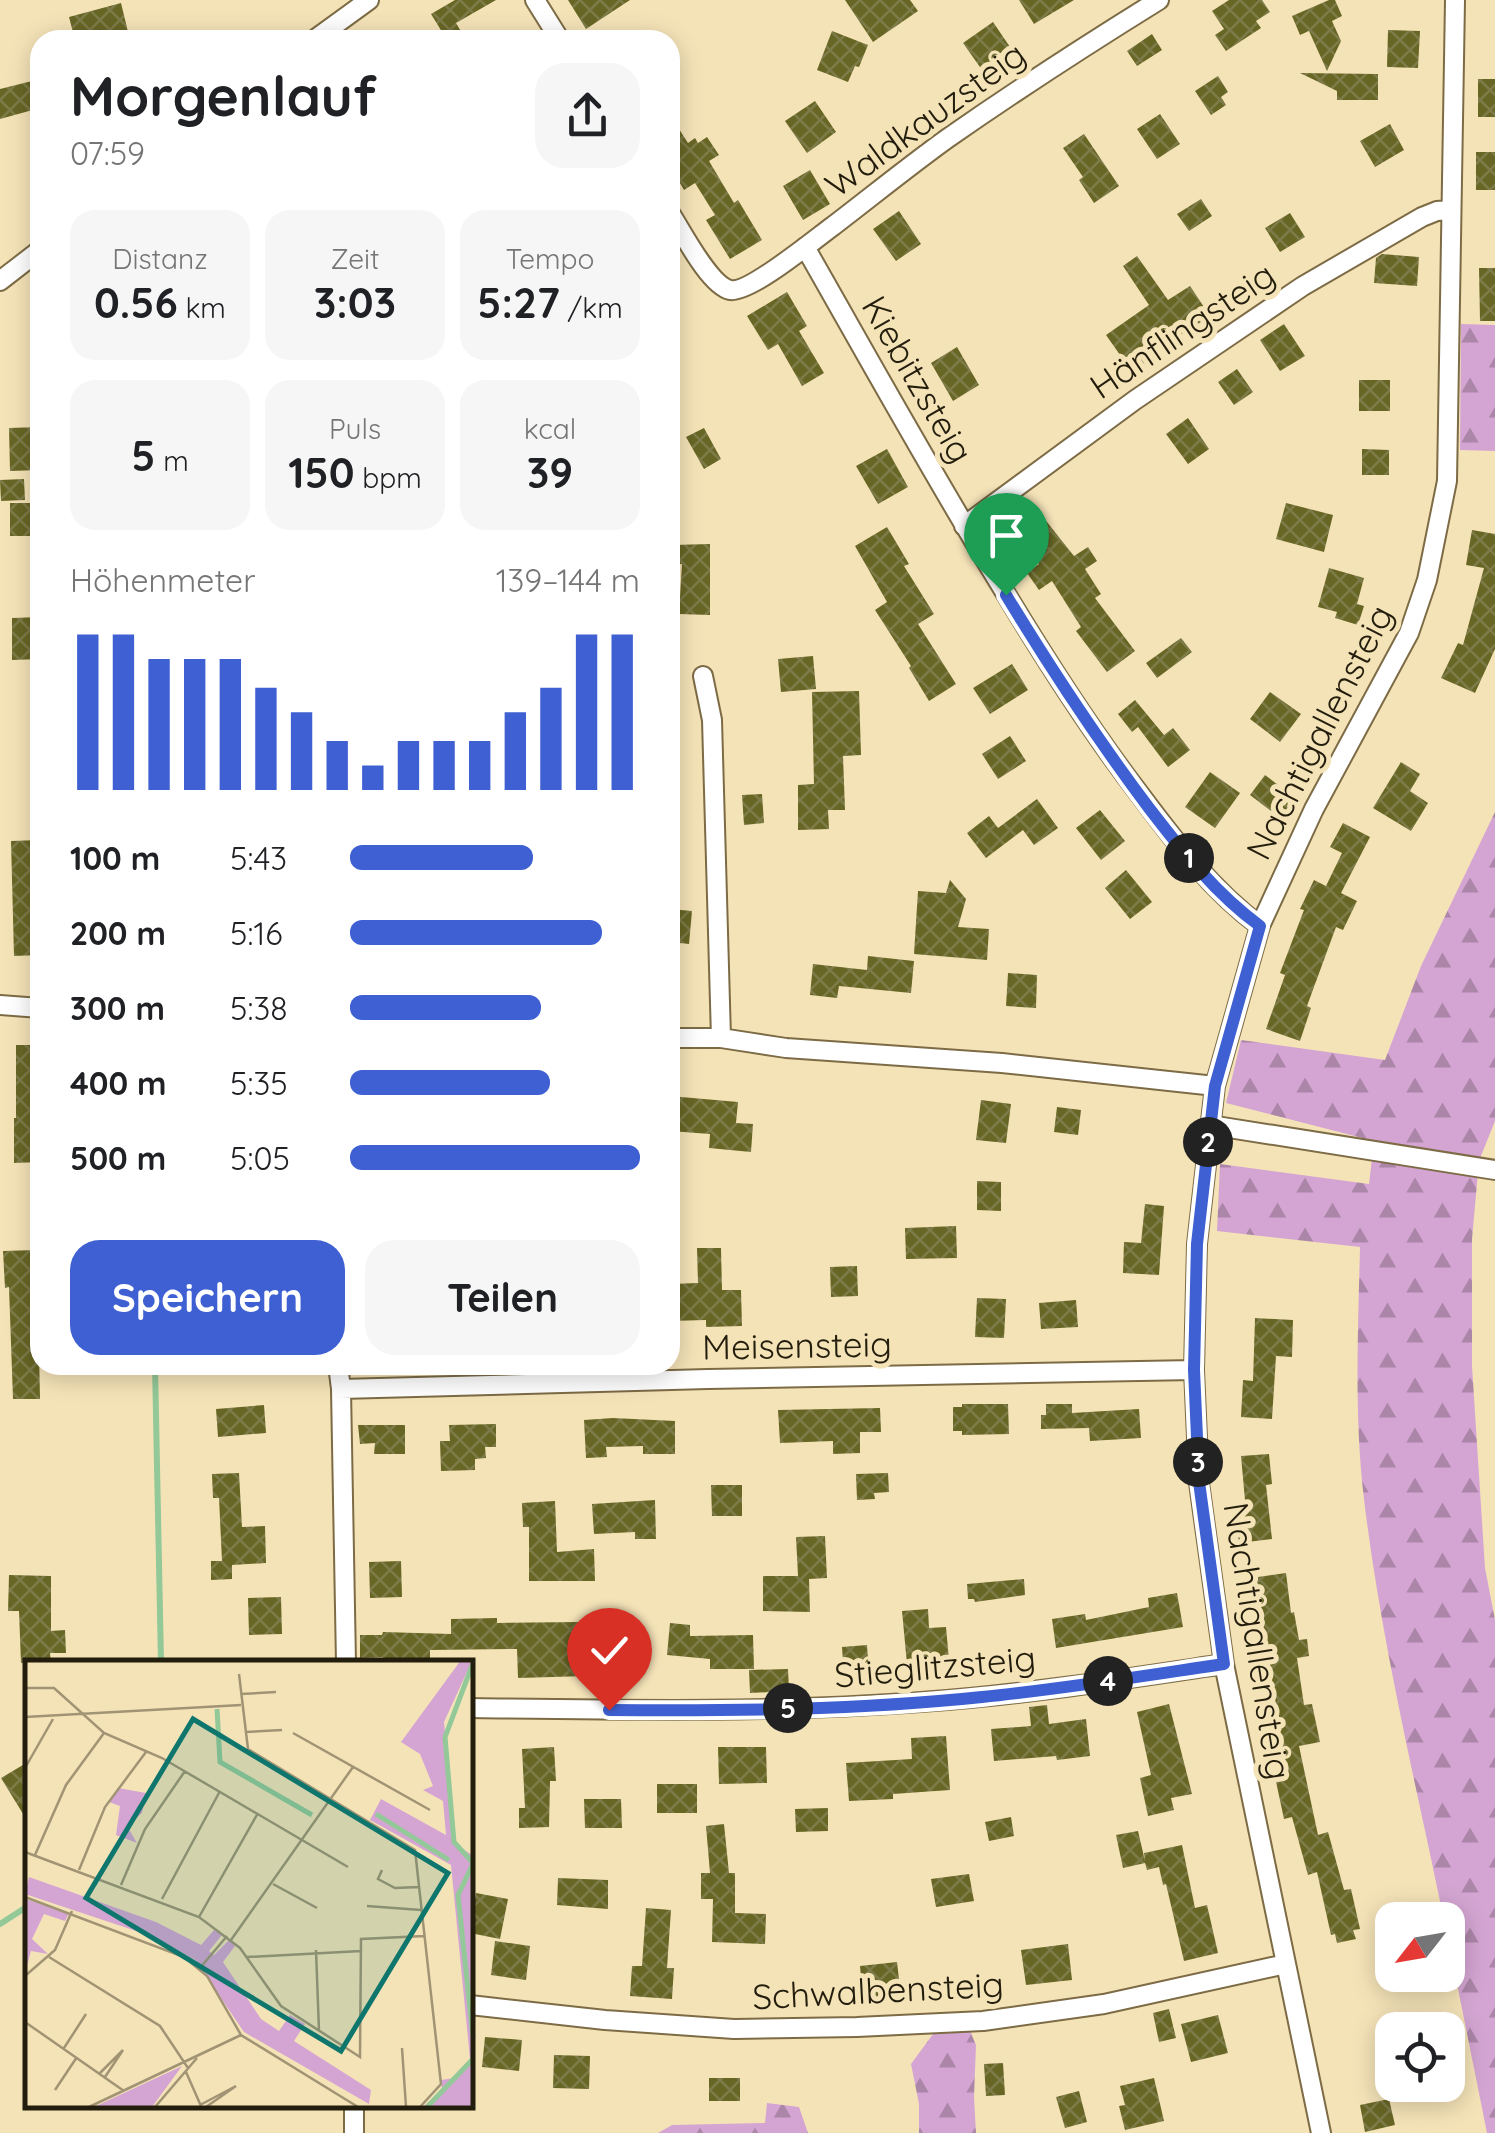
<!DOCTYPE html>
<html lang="de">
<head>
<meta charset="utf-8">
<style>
	:root { --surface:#fff; --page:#f6f6f6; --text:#202124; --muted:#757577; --accent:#3e60d2 }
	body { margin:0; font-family:Quicksand,sans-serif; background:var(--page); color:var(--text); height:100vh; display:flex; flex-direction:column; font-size:38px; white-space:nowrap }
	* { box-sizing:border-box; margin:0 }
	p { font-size:32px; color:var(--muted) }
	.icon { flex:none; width:55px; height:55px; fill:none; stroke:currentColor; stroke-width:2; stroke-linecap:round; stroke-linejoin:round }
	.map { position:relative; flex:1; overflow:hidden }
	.details { position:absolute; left:30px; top:30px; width:650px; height:1345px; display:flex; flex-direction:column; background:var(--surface); border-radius:30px; box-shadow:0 5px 25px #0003 }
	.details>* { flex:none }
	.needle { width:65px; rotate:239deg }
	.controls { position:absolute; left:1375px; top:1902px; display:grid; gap:20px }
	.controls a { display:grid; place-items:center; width:90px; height:90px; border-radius:20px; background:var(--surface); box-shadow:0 5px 25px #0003; font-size:50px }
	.pin { position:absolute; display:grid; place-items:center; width:85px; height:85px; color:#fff; margin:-102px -42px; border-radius:50% 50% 50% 0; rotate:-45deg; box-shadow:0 0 10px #0007 }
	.pin .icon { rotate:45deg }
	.km { position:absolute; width:50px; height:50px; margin:-25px; border-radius:50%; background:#222; color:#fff; font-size:28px; line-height:50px; text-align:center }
	.round { display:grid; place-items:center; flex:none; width:105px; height:105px; border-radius:30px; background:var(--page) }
	.overview { display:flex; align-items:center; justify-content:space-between; height:170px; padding:0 40px }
	h1 { font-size:55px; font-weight:700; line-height:75px }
	.stats { display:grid; grid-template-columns:repeat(3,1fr); gap:15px; height:170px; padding:10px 40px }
	.stats div { display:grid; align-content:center; border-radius:25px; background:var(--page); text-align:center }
	.stats b { font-size:42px; font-weight:700 }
	.stats small { font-size:28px; font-weight:400 }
	.stats p { font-size:28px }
	.chart { height:280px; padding:20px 40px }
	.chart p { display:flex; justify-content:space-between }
	.chart svg { width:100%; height:180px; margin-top:10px; stroke:var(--accent); stroke-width:6 }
	.button { display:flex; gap:20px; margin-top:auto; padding:20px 40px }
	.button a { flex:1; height:115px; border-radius:30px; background:var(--accent); color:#fff; font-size:40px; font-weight:700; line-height:115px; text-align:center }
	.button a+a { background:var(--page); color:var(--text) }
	ul { padding:0 40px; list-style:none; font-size:32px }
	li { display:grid; grid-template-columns:160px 120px 1fr; align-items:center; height:75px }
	li i { height:25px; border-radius:12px; background:var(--accent) }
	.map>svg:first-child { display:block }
	.forest { fill:url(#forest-firs) }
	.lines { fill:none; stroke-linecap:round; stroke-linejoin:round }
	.stream { stroke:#93c898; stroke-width:6 }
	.building { fill:url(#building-cross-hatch) }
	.minor-casing { stroke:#7c6b45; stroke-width:22 }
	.minor { stroke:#fff; stroke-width:18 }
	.route-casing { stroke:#fff; stroke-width:20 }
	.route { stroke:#3e60d2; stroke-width:12 }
	.labels { text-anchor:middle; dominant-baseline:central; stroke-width:10; stroke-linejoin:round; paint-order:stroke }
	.street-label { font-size:35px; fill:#231d0d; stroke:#f5e3b8 }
	.inset-river { fill:none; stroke:#93c898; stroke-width:5 }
	.inset-road { fill:none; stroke:#a19474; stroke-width:2.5 }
	.view { fill:#0f766e; fill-opacity:0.15; stroke:#0f766e; stroke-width:5 }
	.inset-edge { fill:none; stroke:#231d0d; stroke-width:5 }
</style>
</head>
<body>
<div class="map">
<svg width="1495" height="2133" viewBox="0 0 1495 2133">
	<defs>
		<pattern id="forest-firs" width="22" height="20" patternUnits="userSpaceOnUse" patternTransform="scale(2.5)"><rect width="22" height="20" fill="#d4a5d2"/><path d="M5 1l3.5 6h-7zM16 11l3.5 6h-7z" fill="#ac86a9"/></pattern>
		<pattern id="building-cross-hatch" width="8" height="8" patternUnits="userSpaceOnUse" patternTransform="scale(2.5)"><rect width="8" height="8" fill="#686625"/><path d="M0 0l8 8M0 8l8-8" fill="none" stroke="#7d7b49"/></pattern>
	</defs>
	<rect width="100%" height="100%" fill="#f5e3b8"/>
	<path class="forest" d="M1461 324 1495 325V451L1460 450Z
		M1495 812V1121L1479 1161 1472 1239V1366L1485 1568 1495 1620V2133H1487L1448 1939V1920H1444C1415 1780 1381 1641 1364 1499 1354 1416 1358 1331 1360 1247L1217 1231 1220 1164 1369 1184 1374 1141 1226 1103 1241 1040 1385 1060 1421 966Z
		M967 2024 976 2045 974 2097 976 2133H919V2104L911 2064 939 2026Z
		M767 2103 799 2107 808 2133H658L672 2125 765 2123Z"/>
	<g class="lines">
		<path class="stream" d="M155 1365 161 1663
			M0 1924 28 1906"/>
	</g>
	<path class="building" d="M455 0H496L456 23 466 40H447L431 14Z
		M568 0H630L586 29Z
		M845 0H910L918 11 873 42Z
		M1019 0H1074L1034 24Z
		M1229 0H1262L1270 12 1256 21 1261 28 1226 51 1215 35 1224 29 1212 11Z
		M1329 0H1335L1342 16 1332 21 1341 41 1327 71 1309 31 1300 35 1292 16Z
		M121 3 130 40H75L69 17Z
		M993 22 1010 47 999 54 1006 63 987 77 963 43Z
		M1388 30 1420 31 1418 68 1387 67Z
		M832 31 868 45 859 67 855 66 848 82 817 70Z
		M1152 34 1162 50 1137 66 1127 51Z
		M1300 73 1378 74V100H1337V91Z
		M1218 76 1228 92 1221 97 1226 105 1211 115 1195 91Z
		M40 79V108L0 119V89Z
		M1478 79H1495V117H1478Z
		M815 101 836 132 807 153 785 121Z
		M1160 114 1180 144 1157 159 1137 129Z
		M670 115 688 143 695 138 698 143 707 137 719 155 709 161 734 203 738 200 762 240 730 259 706 220 715 215 695 183 684 190 670 166Z
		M1390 124 1404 150 1375 167 1360 141Z
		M1084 134 1119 186 1094 203 1079 180 1083 177 1063 148Z
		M1476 152H1495V190H1476Z
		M810 170 830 204 803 220 783 186Z
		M1201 199 1212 216 1189 231 1177 214Z
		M899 211 921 244 896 261 873 229Z
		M1290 213 1305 237 1280 252 1265 228Z
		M1382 254 1419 257 1417 286 1374 283 1376 258Z
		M1137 256 1168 300 1190 286 1210 316 1160 349 1162 352 1132 372 1106 335 1149 305 1123 266Z
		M1479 268H1495V321H1480Z
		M787 292 807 326 799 331 824 373 802 386 778 344 768 350 747 316Z
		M1284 324 1305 356 1280 371 1260 340Z
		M957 347 979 385 953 401 931 363Z
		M1237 369 1253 392 1234 405 1218 382Z
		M1359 380H1390V411H1359Z
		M1188 418 1209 449 1188 464 1166 434Z
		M40 427V470L10 471 9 428Z
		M704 428 721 459 704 469 686 437Z
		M887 449 908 487 878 504 856 466Z
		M1362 449 1389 450V475H1362Z
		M24 479 25 500 1 501 0 480Z
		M1031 502 1074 556 1088 547 1097 561 1085 569 1101 594 1095 598 1135 651 1107 672 1076 631 1081 627 1052 581 1039 590 1027 573 1039 564 1006 522Z
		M10 503H40V536H10Z
		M1286 503 1333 515 1324 552 1276 539Z
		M887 527 909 564 904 566 934 614 918 624 956 684 929 701 909 668 911 666 875 610 887 602 855 546Z
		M1472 530 1495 534V649L1475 693 1441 678 1458 643 1463 645 1484 568 1466 565Z
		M710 544V615L679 614 682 564 673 565 672 545Z
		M1329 568 1364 578 1357 604 1364 606 1358 625 1335 618 1337 612 1318 607Z
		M40 617V659L12 660V618Z
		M1181 638 1192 652 1157 678 1146 663Z
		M813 656 816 689 781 692 778 659Z
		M1012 664 1028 690 990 714 973 688Z
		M859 691 861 755 843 756 845 810H828L829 829 798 830V785L814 784 812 692Z
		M1270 692 1301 714 1280 742 1250 719Z
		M1135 700 1164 735 1173 728 1190 750 1168 767 1138 727 1132 732 1118 714Z
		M1010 736 1026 761 998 779 982 754Z
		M1401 762 1420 774 1410 791 1428 803 1411 831 1373 808Z
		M1210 772 1240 793 1215 828 1185 807Z
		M1265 775 1295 798 1280 818 1250 795Z
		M762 794 764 823 744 825 742 795Z
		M1037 799 1058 828 1034 845 1023 830 986 858 967 833 989 816 998 828Z
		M1100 810 1125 841 1101 860 1076 828Z
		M1343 823 1370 837 1341 893 1357 901 1343 930 1336 927 1307 1006 1311 1008 1300 1041 1266 1029 1285 975 1280 973 1304 910 1300 909 1314 880 1326 886 1342 853 1330 847Z
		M40 840V955L14 956 11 841Z
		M1126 870 1152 902 1130 919 1105 888Z
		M950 880 966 899 958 927 989 929 987 960 914 954 918 891 946 893Z
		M670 909 692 911 689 944 670 942Z
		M868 956 914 961 911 993 839 986 837 998 810 995 813 964 867 970Z
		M1008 973 1037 975 1036 1008 1006 1006Z
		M16 1045H40V1162L14 1163V1118H16Z
		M670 1096 738 1102 736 1123 753 1124 751 1152 709 1148 710 1134 670 1131Z
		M981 1100 1011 1104 1006 1143 976 1140Z
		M1057 1107 1081 1110 1078 1135 1054 1132Z
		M977 1181 1001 1182V1211L977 1210Z
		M1145 1204 1164 1206 1159 1275 1123 1273 1124 1242 1141 1243Z
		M956 1226 957 1258 906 1259 905 1228Z
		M697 1248H721L722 1290H741L742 1326 706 1327V1320L670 1321V1284L698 1283Z
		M37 1250 40 1399H13L9 1287 5 1288 3 1251Z
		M857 1266 858 1296 831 1297 830 1267Z
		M977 1298 1006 1299 1004 1338 975 1337Z
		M1076 1300 1078 1327 1041 1329 1039 1303Z
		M1255 1318 1293 1320 1292 1357 1276 1356 1272 1419 1241 1417 1243 1380 1253 1381Z
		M962 1404H1008L1009 1434 962 1435V1431H953V1407H962Z
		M1046 1404H1072V1413L1139 1409 1141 1438 1090 1441 1089 1428 1041 1429V1415H1046Z
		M264 1405 266 1433 218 1437 216 1409Z
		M880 1408 881 1432H860V1453L833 1454V1441L780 1443 778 1410Z
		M613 1418 675 1421V1454H643V1446L606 1447 607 1457 586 1458 584 1420Z
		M496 1424V1447H485L486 1458 475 1459V1470L441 1471 440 1441H450L449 1425Z
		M358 1425H405V1454H374L375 1443 360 1444Z
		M1269 1454 1272 1484 1266 1485 1272 1539 1239 1543 1235 1512 1246 1511 1241 1456Z
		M239 1473 242 1527 265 1526 266 1563 232 1565V1579L211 1580V1561H222L219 1498H213L212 1474Z
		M888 1473 889 1492 874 1493 875 1499 857 1500 856 1474Z
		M711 1485H742V1516H712Z
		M655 1500 656 1539H635V1532L594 1534 592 1504Z
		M555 1501 557 1552 594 1549 595 1581H529V1527H523L522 1503Z
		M825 1536 827 1578 809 1579 810 1612 763 1611V1576H798L796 1537Z
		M401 1561 402 1597 370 1598 369 1562Z
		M1286 1573 1291 1613 1294 1612 1299 1640 1307 1639 1309 1656 1297 1658 1304 1705 1312 1704 1320 1742 1299 1746 1318 1835 1328 1832 1344 1890 1351 1889 1360 1929 1353 1930 1356 1939 1337 1943 1335 1934 1331 1935 1317 1872 1308 1875 1292 1817 1284 1819 1275 1777 1284 1775 1270 1712 1277 1711 1262 1617 1256 1618 1251 1578Z
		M9 1575 51 1576V1631L65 1630 66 1653H50L51 1663H21L19 1611H8Z
		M1024 1579 1025 1595 975 1602 974 1599H968L967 1584Z
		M1177 1593 1183 1627 1056 1648 1052 1619 1085 1614 1086 1620 1149 1607 1148 1598Z
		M281 1597 282 1634 249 1635 248 1598Z
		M928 1609 929 1628 946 1627 949 1660 907 1664 902 1611Z
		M497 1618V1623L580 1622 581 1646 625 1644 627 1680 587 1682V1676L518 1678 517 1649 430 1650V1663H382L383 1657 360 1658V1635H382L383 1632 451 1634V1619Z
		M670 1623 690 1625V1636L753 1635 754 1669H710V1659L667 1655Z
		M867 1645 869 1673 844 1675 842 1647Z
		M788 1669 789 1691 750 1693 749 1670Z
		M1169 1704 1192 1794 1171 1798 1174 1810 1148 1816 1140 1778 1151 1775 1137 1712Z
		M1047 1705 1049 1724 1086 1719 1090 1756 1057 1760 1056 1756 994 1761 991 1729 1031 1726 1029 1707Z
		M946 1736 950 1790 893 1794V1799L849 1801 846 1763 912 1759 911 1738Z
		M554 1747 556 1781H550L549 1827 519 1828V1808H525L522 1749Z
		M718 1747H766L767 1783 719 1784Z
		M28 1762V1822L1 1778Z
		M657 1784H697V1813H657Z
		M584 1799H621L622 1828H585Z
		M828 1808V1831L796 1832 795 1809Z
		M1011 1817 1014 1836 989 1841 985 1822Z
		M724 1824 729 1873H735V1913L766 1914 765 1944 712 1942 713 1899H701V1873H710L706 1826Z
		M1138 1831 1145 1861 1144 1853 1182 1845 1195 1908 1207 1905 1218 1953 1184 1961 1166 1884 1163 1885 1159 1867 1147 1870 1145 1863 1123 1868 1116 1835Z
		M969 1874 974 1901 936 1907 931 1879Z
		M558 1878 608 1880V1909L557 1905Z
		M476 1893 508 1899 500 1939 470 1933Z
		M646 1908 671 1910 667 1968H674L672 1999 630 1996 632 1966H642Z
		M495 1941 530 1946 526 1980 491 1975Z
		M1068 1944 1072 1980 1026 1985 1021 1950Z
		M897 1962 901 1997 863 2000 860 1966Z
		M1169 2009 1176 2038 1159 2042 1153 2013Z
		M1218 2015 1228 2053 1191 2062 1181 2024Z
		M485 2037 522 2040 519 2071 482 2067Z
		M554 2055 590 2056 589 2089 553 2088Z
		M1003 2063 1005 2095 986 2096 984 2064Z
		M709 2078H740V2101H709Z
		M1154 2078 1164 2121 1125 2130 1119 2106 1125 2105 1120 2086Z
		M1079 2091 1087 2122 1065 2128 1056 2097Z
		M1389 2099 1395 2125 1365 2132 1360 2105Z"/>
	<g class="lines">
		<defs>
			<path id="minor" d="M535 0 560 40
				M314 40 369 0
				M670 213C682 231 709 285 730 290 749 294 815 239 833 226 871 197 909 166 948 138 1017 90 1088 44 1159 0
				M805 247C870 361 934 477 1003 589 1045 659 1088 727 1138 792 1174 840 1211 890 1260 926
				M0 281 40 250
				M964 526 1135 400 1303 286 1422 217 1437 211 1450 210
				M703 676 712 720 721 1038
				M0 1005 40 1008
				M670 1038H721L786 1048 1002 1063 1215 1086
				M1210 1125 1495 1170
				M338 1365 341 1389 346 1663
				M341 1389 708 1379 1194 1370
				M470 1708C620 1710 770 1713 921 1702 1022 1695 1123 1679 1224 1664
				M470 2005 605 2020 734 2029 857 2027 983 2021 1104 2004 1286 1964
				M354 2106V2133
				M1321 2133 1224 1664 1199 1483 1194 1370 1197 1244 1215 1086 1260 926 1314 809 1409 633 1427 580 1447 481 1455 0"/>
		</defs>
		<use href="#minor" class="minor-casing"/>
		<use href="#minor" class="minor"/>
	</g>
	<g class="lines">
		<defs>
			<path id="route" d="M609 1710C733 1711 858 1710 982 1697 1063 1689 1143 1676 1224 1664L1199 1482 1194 1370 1197 1244 1215 1086 1260 926C1216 894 1182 851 1149 808 1097 739 1051 669 1006 595"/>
		</defs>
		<use href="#route" class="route-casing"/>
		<use href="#route" class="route"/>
	</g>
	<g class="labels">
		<g class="street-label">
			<text transform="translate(925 119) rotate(-36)">Waldkauzsteig</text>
			<text transform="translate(1182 330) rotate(-34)">Hänflingsteig</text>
			<text transform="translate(918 379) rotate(60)">Kiebitzsteig</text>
			<text transform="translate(1319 732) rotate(-63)">Nachtigallensteig</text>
			<text transform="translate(797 1345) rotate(-1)">Meisensteig</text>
			<text transform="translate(1258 1641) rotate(81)">Nachtigallensteig</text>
			<text transform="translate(935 1666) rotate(-5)">Stieglitzsteig</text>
			<text transform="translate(878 1990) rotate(-3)">Schwalbensteig</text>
		</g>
	</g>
	<g transform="translate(25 1660)">
		<rect width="448" height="448" fill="#f5e3b8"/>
		<path d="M436 0 447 1 419 62 430 184 447 195V447H398L417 430 416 420 429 418 445 399 426 205 345 160 356 139 421 175 418 141 398 130 408 126 395 94 376 82Z" fill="#d4a5d2"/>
		<path d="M93 128 121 133 117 153 102 166 112 183 91 175 95 146 84 142ZM4 217 131 262 176 285 189 270 197 275 184 291 189 295 204 280 210 286 198 302 236 359 254 371 265 355 280 364 269 381 346 430 344 444 219 372 170 300 129 277 0 234ZM0 239 44 253 40 261 19 254 7 279 23 294 6 291 0 313ZM157 406 127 447H69Z" fill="#d4a5d2"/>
		<path class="inset-river" d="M448 3 420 77 429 182 448 203M192 49 195 102 287 155M351 154 424 200M448 204 433 235 448 377M402 447 448 399"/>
		<path class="inset-road" d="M214 14 223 89 390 190 416 424 395 447M0 28H29L79 73 137 98 323 207M216 34 251 32M0 57 216 45M220 72 257 70M268 73 405 150M0 108 28 59M0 192 174 257 215 288 256 346 335 397 336 279 399 276M10 195 41 125 79 73M54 210 80 147 121 92M357 210 353 219 370 228 394 227M248 224 292 248M96 225 120 169 160 111M0 237 159 297 182 316 216 375 333 447M137 239 195 131M342 246 396 250M174 257 233 153M206 280 328 107M291 290 294 371M24 297 135 366 163 408M222 297 336 291M175 308 202 276M0 316 30 290 47 251M0 362 99 431M39 388 61 354M377 388 381 447M161 412 176 446M75 413 98 390 80 417M30 430 52 397M175 445 211 426 181 447M64 447 216 375M130 447 172 398"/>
		<path class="view" d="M168 59 423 213 316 391 61 238Z"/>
		<rect width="448" height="448" class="inset-edge"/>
	</g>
</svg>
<div class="controls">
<a><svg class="needle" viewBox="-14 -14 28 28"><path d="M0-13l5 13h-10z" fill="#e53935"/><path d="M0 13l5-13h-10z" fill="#757577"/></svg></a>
<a><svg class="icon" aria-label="locate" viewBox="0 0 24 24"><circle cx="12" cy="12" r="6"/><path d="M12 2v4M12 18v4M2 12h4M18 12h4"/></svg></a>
</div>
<div class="pin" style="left:1006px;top:595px;background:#1e9e55"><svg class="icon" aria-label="arrive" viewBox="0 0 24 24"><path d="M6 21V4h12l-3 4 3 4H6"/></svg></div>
<div class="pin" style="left:609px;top:1710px;background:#d93025"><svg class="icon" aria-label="check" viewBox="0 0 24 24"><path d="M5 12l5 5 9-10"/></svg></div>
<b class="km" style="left:1189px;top:858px">1</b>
<b class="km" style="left:1208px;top:1142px">2</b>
<b class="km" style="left:1198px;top:1462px">3</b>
<b class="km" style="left:1108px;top:1681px">4</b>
<b class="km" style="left:788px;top:1708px">5</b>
<section class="details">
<div class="overview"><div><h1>Morgenlauf</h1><p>07:59</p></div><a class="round"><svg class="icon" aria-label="share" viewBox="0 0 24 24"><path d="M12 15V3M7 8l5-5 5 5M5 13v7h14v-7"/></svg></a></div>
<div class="stats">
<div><p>Distanz</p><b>0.56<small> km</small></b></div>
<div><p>Zeit</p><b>3:03</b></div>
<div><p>Tempo</p><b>5:27<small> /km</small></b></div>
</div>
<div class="stats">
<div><b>5<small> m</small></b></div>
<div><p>Puls</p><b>150<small> bpm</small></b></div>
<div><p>kcal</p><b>39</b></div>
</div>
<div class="chart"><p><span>Höhenmeter</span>139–144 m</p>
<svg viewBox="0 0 160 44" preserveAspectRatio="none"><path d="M5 44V6M15 44V6M25 44V12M35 44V12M45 44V12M55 44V19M65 44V25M75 44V32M85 44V38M95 44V32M105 44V32M115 44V32M125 44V25M135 44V19M145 44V6M155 44V6"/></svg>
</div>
<ul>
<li><b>100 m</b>5:43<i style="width:63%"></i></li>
<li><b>200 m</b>5:16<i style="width:87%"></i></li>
<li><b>300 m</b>5:38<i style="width:66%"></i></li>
<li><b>400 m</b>5:35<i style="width:69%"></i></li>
<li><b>500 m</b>5:05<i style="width:100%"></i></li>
</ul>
<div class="button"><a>Speichern</a><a>Teilen</a></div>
</section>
</div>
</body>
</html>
